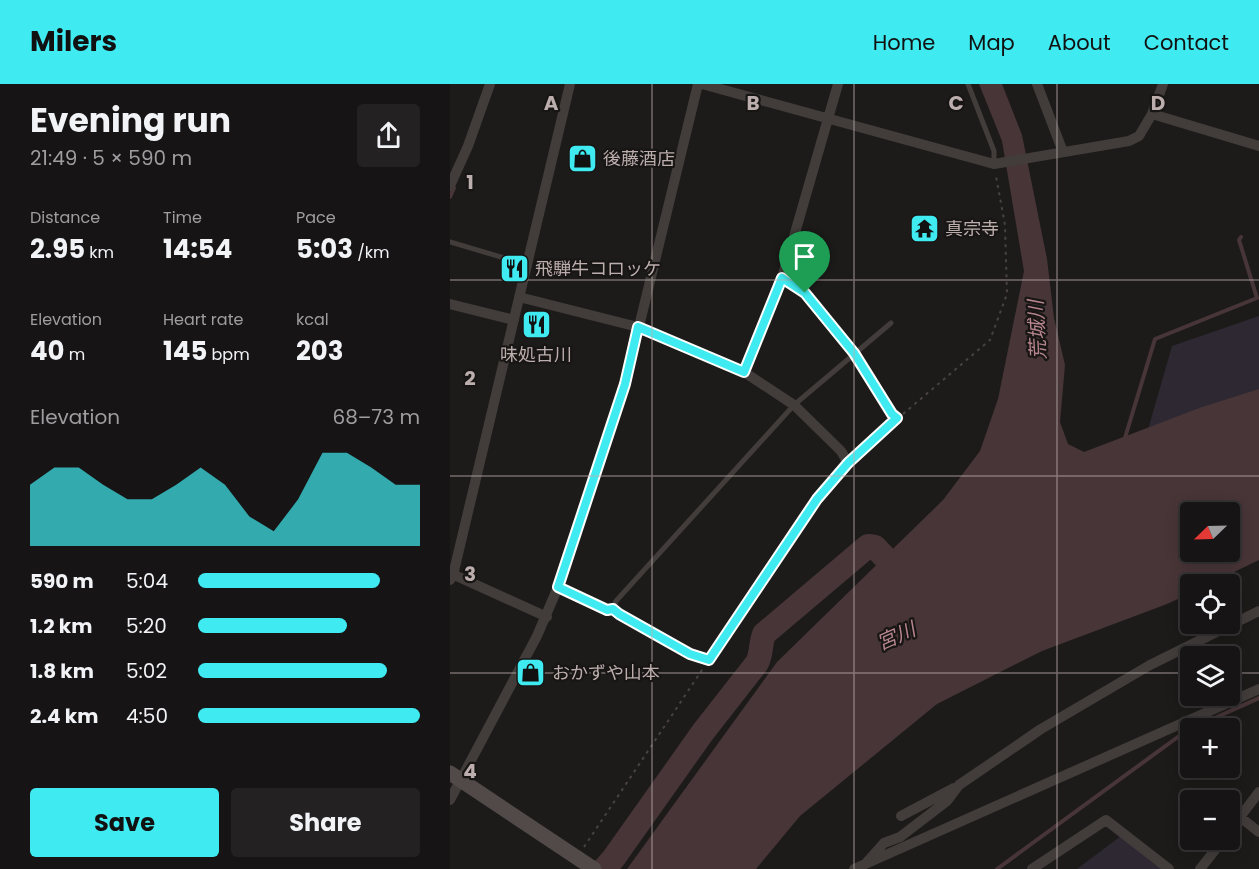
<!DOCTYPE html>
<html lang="en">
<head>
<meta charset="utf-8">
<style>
	:root { --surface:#161414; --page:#232122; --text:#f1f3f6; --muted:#9e9ea0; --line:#353334; --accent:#3feaf0 }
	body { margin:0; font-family:Poppins,"Noto Sans JP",sans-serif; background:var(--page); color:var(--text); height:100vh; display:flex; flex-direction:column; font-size:22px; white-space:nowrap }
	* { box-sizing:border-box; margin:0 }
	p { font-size:20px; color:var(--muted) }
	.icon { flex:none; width:33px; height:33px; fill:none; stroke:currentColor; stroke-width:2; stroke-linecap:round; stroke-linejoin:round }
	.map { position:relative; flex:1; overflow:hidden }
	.drawer { display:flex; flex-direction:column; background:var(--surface); width:450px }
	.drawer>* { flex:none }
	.needle { width:39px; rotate:247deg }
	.buttons { position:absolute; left:730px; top:418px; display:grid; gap:12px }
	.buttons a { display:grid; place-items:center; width:60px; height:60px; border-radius:6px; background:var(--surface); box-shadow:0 3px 15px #0003,0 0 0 2px var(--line); font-size:30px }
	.pin { position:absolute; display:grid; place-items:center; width:51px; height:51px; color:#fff; margin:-62px -26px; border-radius:50% 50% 50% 0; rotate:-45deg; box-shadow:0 0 6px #0007 }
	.pin .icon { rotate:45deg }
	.round { display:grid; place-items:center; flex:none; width:63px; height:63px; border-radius:6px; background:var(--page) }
	.head { display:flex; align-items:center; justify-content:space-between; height:102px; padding:0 30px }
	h1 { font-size:33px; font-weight:700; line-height:45px }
	.stats { display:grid; grid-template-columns:repeat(3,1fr); gap:9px; height:102px; padding:6px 30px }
	.stats div { display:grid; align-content:center }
	.stats b { font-size:26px; font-weight:700 }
	.stats small { font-size:16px; font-weight:400 }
	.stats p { font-size:16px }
	.chart { height:168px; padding:12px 30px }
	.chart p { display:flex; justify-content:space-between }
	.chart svg { width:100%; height:108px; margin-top:6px; fill:var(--accent); opacity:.7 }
	.action { display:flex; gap:12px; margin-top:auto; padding:12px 30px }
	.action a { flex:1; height:69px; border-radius:6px; background:var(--accent); color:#111; font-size:24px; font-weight:700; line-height:69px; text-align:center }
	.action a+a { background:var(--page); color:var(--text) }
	ul { padding:0 30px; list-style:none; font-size:20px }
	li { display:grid; grid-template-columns:96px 72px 1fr; align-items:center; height:45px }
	li i { height:15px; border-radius:8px; background:var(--accent) }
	header { display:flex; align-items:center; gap:36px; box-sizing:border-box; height:84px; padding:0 30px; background:var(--accent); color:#111 }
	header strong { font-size:28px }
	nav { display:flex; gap:33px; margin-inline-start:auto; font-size:21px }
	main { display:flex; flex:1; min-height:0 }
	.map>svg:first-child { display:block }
	.green { fill:#2d2832 }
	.water { fill:#483538; fill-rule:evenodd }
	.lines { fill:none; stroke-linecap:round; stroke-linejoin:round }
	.stream { stroke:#483538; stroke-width:4 }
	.river { stroke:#483538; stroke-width:24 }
	.path { stroke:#494241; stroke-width:2; stroke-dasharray:3 4.5; stroke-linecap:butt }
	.lane { stroke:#423d3b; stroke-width:5 }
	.street { stroke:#423d3b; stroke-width:10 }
	.secondary { stroke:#524a49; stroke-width:15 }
	.route-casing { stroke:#fff; stroke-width:12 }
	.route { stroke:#3feaf0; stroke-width:8 }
	.grid { fill:none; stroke:#bcaead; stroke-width:1.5; stroke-opacity:0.55 }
	.labels { text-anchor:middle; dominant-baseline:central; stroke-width:4.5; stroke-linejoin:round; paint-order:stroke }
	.poi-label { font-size:18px; fill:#bcaead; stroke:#181615; text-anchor:start }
	.water-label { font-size:20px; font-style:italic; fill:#b6858d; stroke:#181615 }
	.grid-label { font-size:20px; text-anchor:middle; font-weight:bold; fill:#bcaead; stroke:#181615; stroke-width:4.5; stroke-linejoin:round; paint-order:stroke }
</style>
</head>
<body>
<header>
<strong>Milers</strong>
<nav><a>Home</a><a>Map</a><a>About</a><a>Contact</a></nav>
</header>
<main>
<section class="drawer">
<div class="head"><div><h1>Evening run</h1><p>21:49 · 5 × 590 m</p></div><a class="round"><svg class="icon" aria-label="share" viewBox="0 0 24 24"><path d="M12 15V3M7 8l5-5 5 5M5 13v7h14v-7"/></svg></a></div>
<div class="stats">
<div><p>Distance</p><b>2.95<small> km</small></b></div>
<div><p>Time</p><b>14:54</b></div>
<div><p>Pace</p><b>5:03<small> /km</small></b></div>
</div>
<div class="stats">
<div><p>Elevation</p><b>40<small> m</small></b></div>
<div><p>Heart rate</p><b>145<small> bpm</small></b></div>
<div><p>kcal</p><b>203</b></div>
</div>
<div class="chart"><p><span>Elevation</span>68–73 m</p>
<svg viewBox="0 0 160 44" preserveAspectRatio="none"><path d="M0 44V19L10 12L20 12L30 19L40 25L50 25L60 19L70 12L80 19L90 32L100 38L110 25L120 6L130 6L140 12L150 19L160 19V44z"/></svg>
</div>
<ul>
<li><b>590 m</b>5:04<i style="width:82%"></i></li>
<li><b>1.2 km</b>5:20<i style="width:67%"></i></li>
<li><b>1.8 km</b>5:02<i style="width:85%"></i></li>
<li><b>2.4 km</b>4:50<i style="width:100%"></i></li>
</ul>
<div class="action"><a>Save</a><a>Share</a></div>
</section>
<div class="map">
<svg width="809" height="785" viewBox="0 0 809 785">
	<rect width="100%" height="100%" fill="#1d1b1a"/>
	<path class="green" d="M809 232V315L695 356 722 262Z
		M671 752 713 785H627Z"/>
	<path class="water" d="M529 0H552L572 51 597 175 604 234 615 281 610 338 618 360 634 368 752 323 809 305V476L757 501H741V509L717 520 592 567 487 620 350 732 306 785H177L327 578 493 416 530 367 548 315 574 187 552 57ZM741 429H780V468H741Z"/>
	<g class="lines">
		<path class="stream" d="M0 113 4 104
			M674 357 705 255 807 214 789 156 791 153
			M547 785 736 647 809 614"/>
		<path class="river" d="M154 785 163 775 253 648 307 579C312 569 310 561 314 550L418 462 425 463 457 497"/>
		<path class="path" d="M453 330 540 256 557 210 555 141 546 92
			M406 372 439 342
			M264 569 367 415 391 387
			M134 763 254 583"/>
		<path class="lane" d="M518 0 544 67V80
			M0 158 78 181
			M332 194 355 209 404 269 442 330 447 335
			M108 503 157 526 163 525 169 530 240 571 259 576
			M163 525 166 517 344 321 441 239"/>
		<path class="street" d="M252 0 544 80 679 57 689 52 702 30 809 62
			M587 0 613 68
			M702 30 713 0
			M0 102 18 62 40 0
			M69 213 188 243 294 288 344 321 391 367 398 379
			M0 220 64 236
			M294 288 332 194 388 0
			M0 489 97 533
			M0 496 3 491 120 0
			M0 716 87 552 108 503 175 300 248 0
			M451 732 504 704
			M790 733 809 748
			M780 746 809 708
			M417 778 434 759 450 753 497 717 509 701 591 645 700 581 809 527
			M404 785 809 605
			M582 785 656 736 719 785
			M750 785 773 756"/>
		<path class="secondary" d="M0 689 144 785"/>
	</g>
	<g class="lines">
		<defs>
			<path id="route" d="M332 194 355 209 404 269 442 330 447 334 398 379 367 415 259 576 240 570 169 530 163 525 157 526 108 503 175 300 188 243 294 288Z"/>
		</defs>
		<use href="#route" class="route-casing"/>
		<use href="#route" class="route"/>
	</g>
	<path class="grid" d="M202 0V785M404 0V785M607 0V785M0 196H809M0 392H809M0 589H741M780 589H809"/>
	<defs>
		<symbol id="shop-square" viewBox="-11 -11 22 22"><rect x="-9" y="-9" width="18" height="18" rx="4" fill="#3feaf0" stroke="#181615"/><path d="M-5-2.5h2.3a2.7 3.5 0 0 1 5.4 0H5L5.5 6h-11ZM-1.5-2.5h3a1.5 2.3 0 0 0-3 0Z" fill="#111"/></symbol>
		<symbol id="temple-square" viewBox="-11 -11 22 22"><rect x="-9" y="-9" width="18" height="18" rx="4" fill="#3feaf0" stroke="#181615"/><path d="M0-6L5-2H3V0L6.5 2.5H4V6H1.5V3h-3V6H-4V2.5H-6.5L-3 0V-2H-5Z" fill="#111"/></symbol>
		<symbol id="restaurant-square" viewBox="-11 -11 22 22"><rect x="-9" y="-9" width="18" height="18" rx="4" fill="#3feaf0" stroke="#181615"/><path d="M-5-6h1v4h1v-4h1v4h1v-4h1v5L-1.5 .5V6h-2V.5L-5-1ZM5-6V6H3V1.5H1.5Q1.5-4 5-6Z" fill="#111"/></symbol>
	</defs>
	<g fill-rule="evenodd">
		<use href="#shop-square" x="116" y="58" width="33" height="33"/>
		<use href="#temple-square" x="458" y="128" width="33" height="33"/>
		<use href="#restaurant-square" x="48" y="168" width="33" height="33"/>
		<use href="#restaurant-square" x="70" y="224" width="33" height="33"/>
		<use href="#shop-square" x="64" y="572" width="33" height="33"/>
	</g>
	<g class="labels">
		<g class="poi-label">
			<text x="153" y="74">後藤酒店</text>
			<text x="495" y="144">真宗寺</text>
			<text x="85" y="184">飛騨牛コロッケ</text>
			<text x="86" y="270" text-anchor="middle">味処古川</text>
			<text x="102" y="588">おかずや山本</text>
		</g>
		<g class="water-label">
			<text transform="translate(587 246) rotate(-93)">荒城川</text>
			<text transform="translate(446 552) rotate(-24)">宮川</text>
		</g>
	</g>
	<g class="grid-label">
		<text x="101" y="26">A</text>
		<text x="303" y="26">B</text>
		<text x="506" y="26">C</text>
		<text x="708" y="26">D</text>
		<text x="20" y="105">1</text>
		<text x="20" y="301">2</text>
		<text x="20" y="497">3</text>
		<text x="20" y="694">4</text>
	</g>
</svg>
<div class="buttons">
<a><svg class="needle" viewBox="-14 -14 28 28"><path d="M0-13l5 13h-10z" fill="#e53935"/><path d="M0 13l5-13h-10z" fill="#9e9ea0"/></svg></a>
<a><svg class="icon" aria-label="locate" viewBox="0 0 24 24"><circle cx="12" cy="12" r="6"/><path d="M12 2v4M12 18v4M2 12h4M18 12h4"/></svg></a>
<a><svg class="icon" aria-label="layers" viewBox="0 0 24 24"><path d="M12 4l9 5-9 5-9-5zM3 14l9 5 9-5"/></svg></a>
<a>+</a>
<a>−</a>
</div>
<div class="pin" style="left:355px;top:209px;background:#1e9e55"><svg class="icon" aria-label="arrive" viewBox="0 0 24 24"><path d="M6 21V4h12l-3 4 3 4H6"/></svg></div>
</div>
</main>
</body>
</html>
